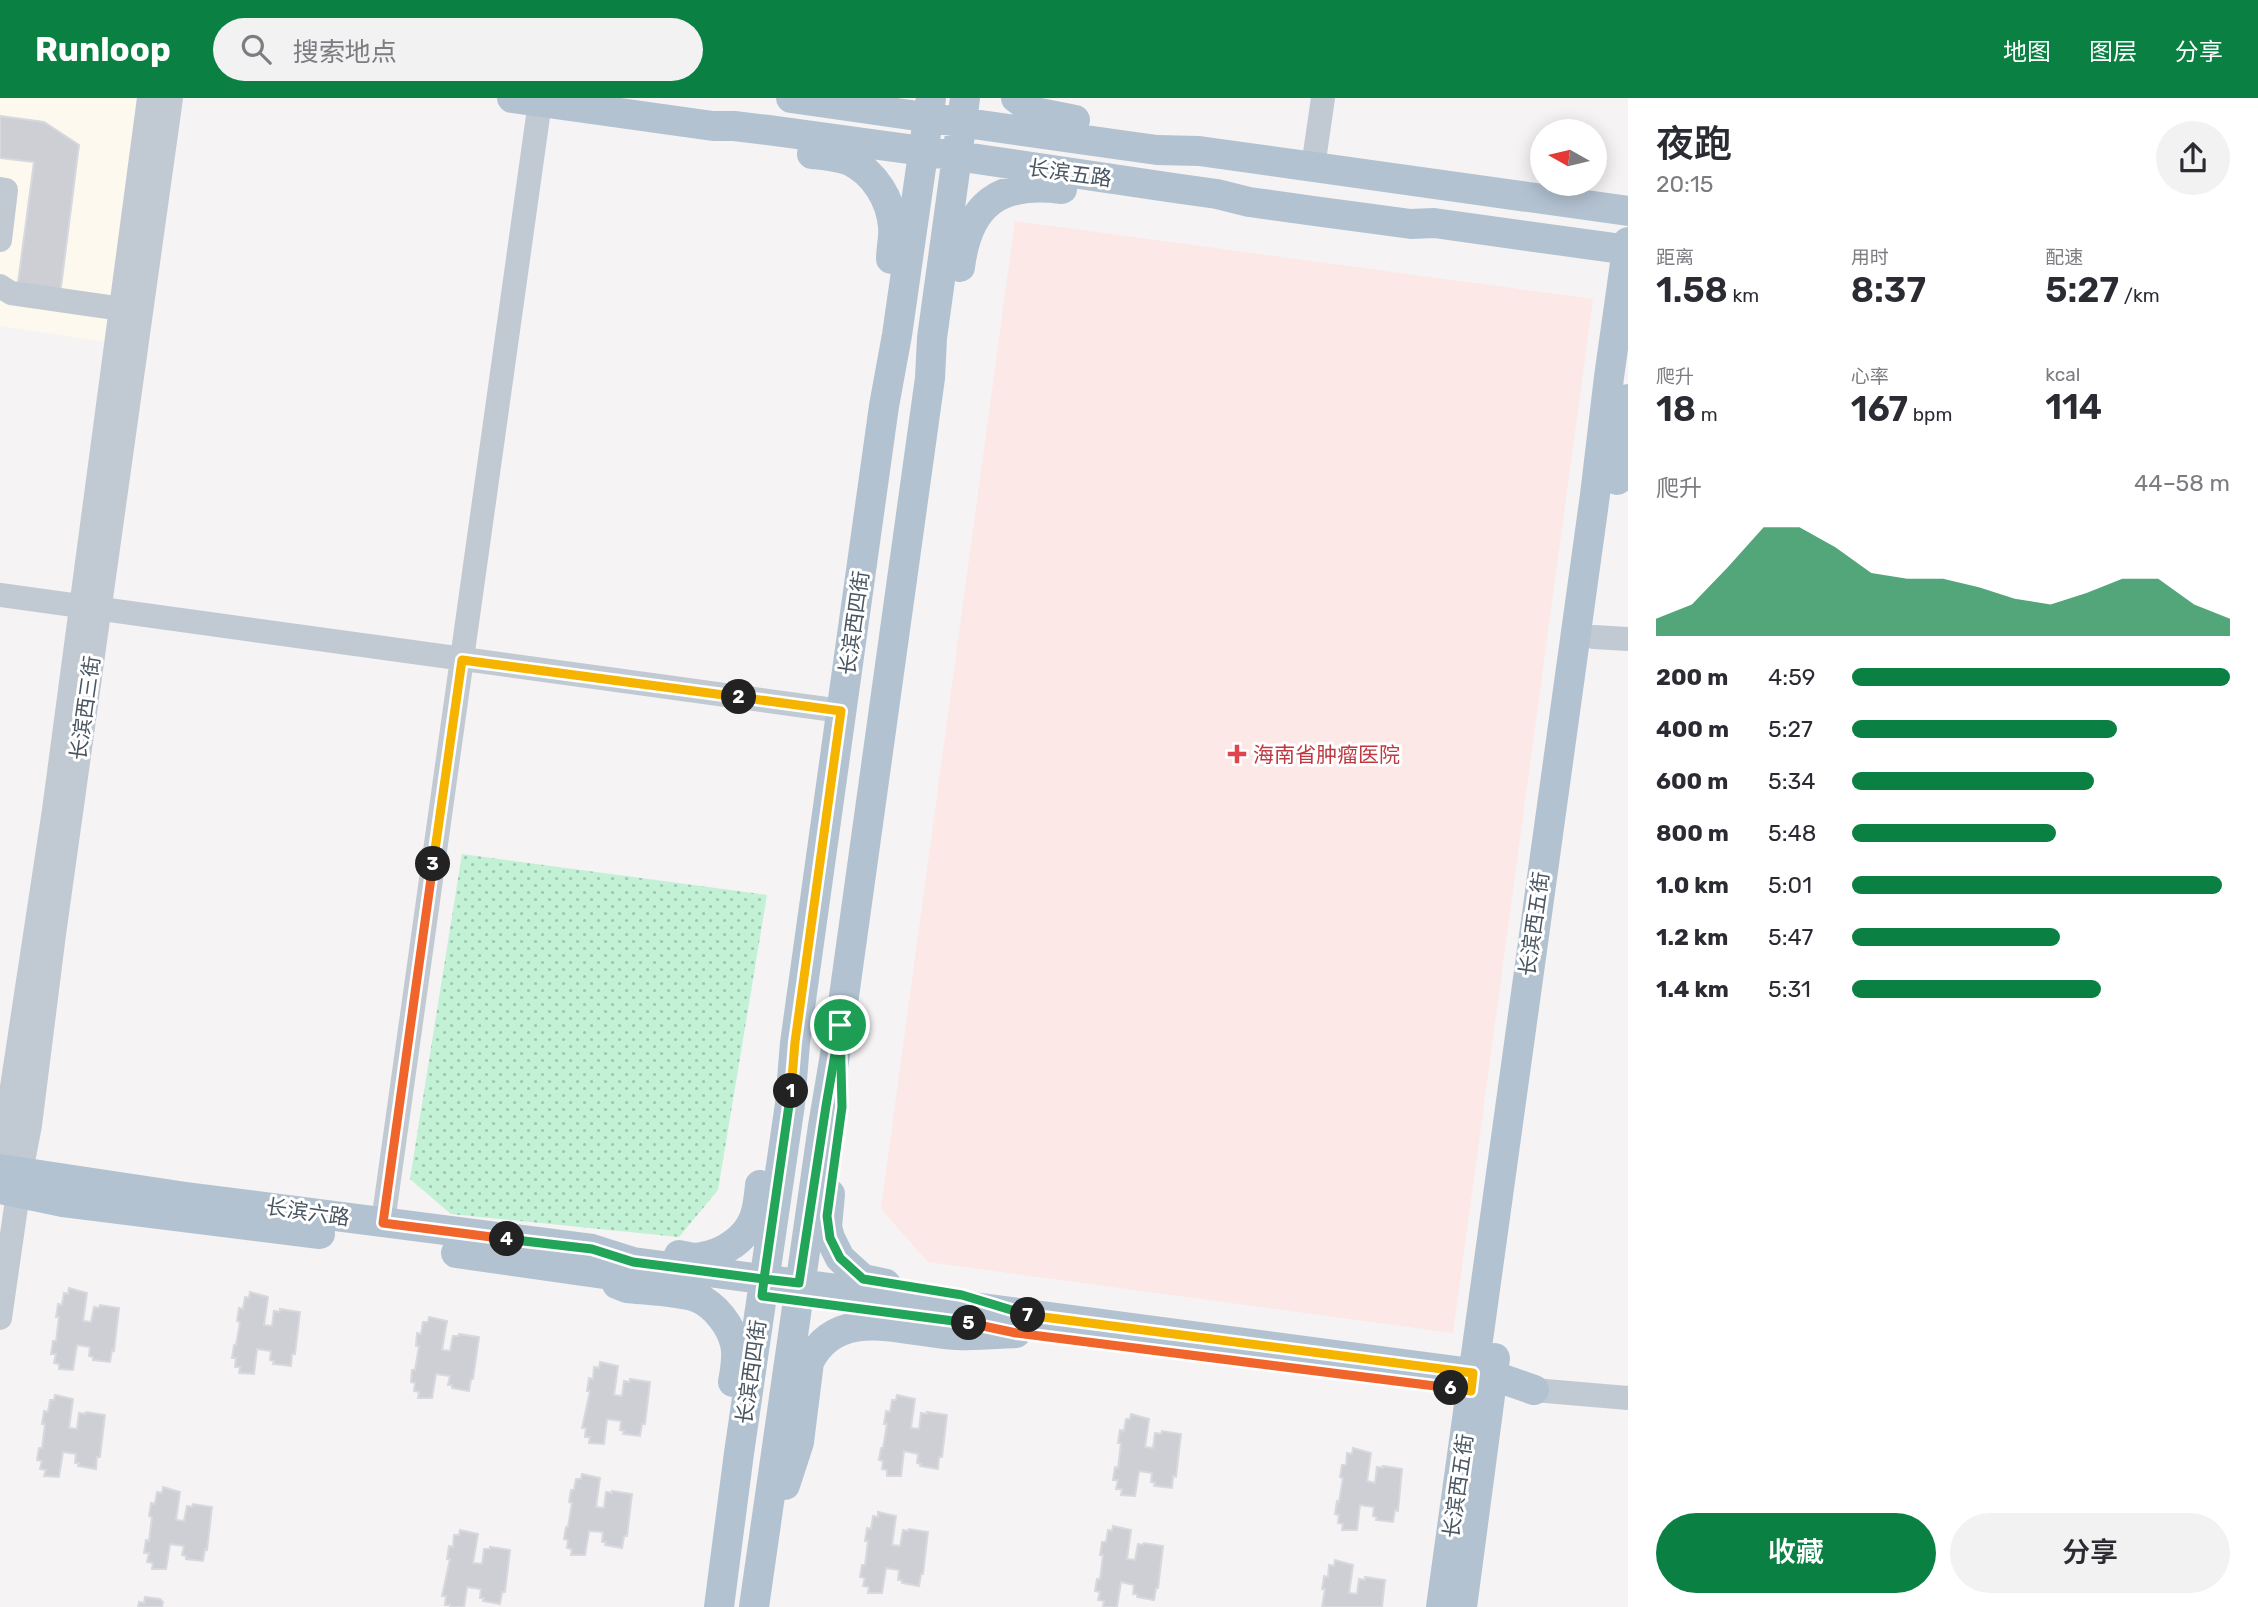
<!DOCTYPE html>
<html lang="zh">
<head>
<meta charset="utf-8">
<style>
	:root { --surface:#fff; --page:#f2f2f3; --text:#2b2b33; --muted:#7c7c81; --accent:#0b8043 }
	body { margin:0; font-family:Rubik,"Noto Sans SC",sans-serif; background:var(--page); color:var(--text); height:100vh; display:flex; flex-direction:column; font-size:26px; white-space:nowrap }
	* { box-sizing:border-box; margin:0 }
	p { font-size:23px; color:var(--muted) }
	.icon { flex:none; width:38px; height:38px; fill:none; stroke:currentColor; stroke-width:2; stroke-linecap:round; stroke-linejoin:round }
	.map { position:relative; flex:1; overflow:hidden }
	.details { display:flex; flex-direction:column; background:var(--surface); width:630px }
	.details>* { flex:none }
	.needle { width:46px; rotate:278deg }
	.tools { position:absolute; left:1530px; top:21px; display:grid; gap:14px }
	.tools a { display:grid; place-items:center; width:77px; height:77px; border-radius:50%; background:var(--surface); box-shadow:0 4px 18px #0003; font-size:35px }
	.pin { position:absolute; display:grid; place-items:center; width:60px; height:60px; color:#fff; margin:-30px; border:4px solid #fff; border-radius:50%; box-shadow:0 2px 7px #0007 }
	.km { position:absolute; width:35px; height:35px; margin:-18px; border-radius:50%; background:#222; color:#fff; font-size:19px; line-height:35px; text-align:center }
	.round { display:grid; place-items:center; flex:none; width:74px; height:74px; border-radius:37px; background:var(--page) }
	.overview { display:flex; align-items:center; justify-content:space-between; height:119px; padding:0 28px }
	h1 { font-size:38px; font-weight:600; line-height:52px }
	.metrics { display:grid; grid-template-columns:repeat(3,1fr); gap:10px; height:119px; padding:7px 28px }
	.metrics div { display:grid; align-content:center }
	.metrics b { font-size:35px; font-weight:600 }
	.metrics small { font-size:19px; font-weight:400 }
	.metrics p { font-size:19px }
	.chart { height:196px; padding:14px 28px }
	.chart p { display:flex; justify-content:space-between }
	.chart svg { width:100%; height:126px; margin-top:7px; fill:var(--accent); opacity:.7 }
	.primary-button { display:flex; gap:14px; margin-top:auto; padding:14px 28px }
	.primary-button a { flex:1; height:80px; border-radius:42px; background:var(--accent); color:#fff; font-size:28px; font-weight:600; line-height:80px; text-align:center }
	.primary-button a+a { background:var(--page); color:var(--text) }
	ul { padding:0 28px; list-style:none; font-size:23px }
	li { display:grid; grid-template-columns:112px 84px 1fr; align-items:center; height:52px }
	li i { height:18px; border-radius:9px; background:var(--accent) }
	header { display:flex; align-items:center; gap:42px; box-sizing:border-box; height:98px; padding:0 35px; background:var(--accent); color:#fff }
	header strong { font-size:33px }
	nav { display:flex; gap:38px; margin-inline-start:auto; font-size:24px }
	.search { width:490px; height:63px; background:var(--page); display:flex; align-items:center; gap:18px; box-sizing:border-box; padding:0 24px; border-radius:38px; color:var(--muted); font-size:26px }
	main { display:flex; flex:1; min-height:0 }
	.map>svg:first-child { display:block }
	.commercial { fill:#fdf9ef }
	.medical { fill:#fce8e6 }
	.grass { fill:url(#grass-dots) }
	.building { fill:#cdcfd5; stroke:#d7d9de; stroke-width:2 }
	.lines { fill:none; stroke-linecap:round; stroke-linejoin:round }
	.minor { stroke:#c1cad2; stroke-width:24 }
	.major { stroke:#b3c2d1; stroke-width:30 }
	.split-1-casing { stroke:#fff; stroke-width:14 }
	.split-2-casing { stroke:#fff; stroke-width:14 }
	.split-3-casing { stroke:#fff; stroke-width:14 }
	.split-4-casing { stroke:#fff; stroke-width:14 }
	.split-5-casing { stroke:#fff; stroke-width:14 }
	.split-6-casing { stroke:#fff; stroke-width:14 }
	.split-7-casing { stroke:#fff; stroke-width:14 }
	.split-8-casing { stroke:#fff; stroke-width:14 }
	.split-1 { stroke:#22a559; stroke-width:9 }
	.split-2 { stroke:#f5b400; stroke-width:9 }
	.split-3 { stroke:#f5b400; stroke-width:9 }
	.split-4 { stroke:#f0652b; stroke-width:9 }
	.split-5 { stroke:#22a559; stroke-width:9 }
	.split-6 { stroke:#f0652b; stroke-width:9 }
	.split-7 { stroke:#f5b400; stroke-width:9 }
	.split-8 { stroke:#22a559; stroke-width:9 }
	.health-dot { fill:#e0444e; stroke:#fff; stroke-width:2.5 }
	.labels { text-anchor:middle; dominant-baseline:central; stroke-width:6; stroke-linejoin:round; paint-order:stroke }
	.street-label { font-size:21px; fill:#4a5661; stroke:#fff }
	.health-label { font-size:21px; fill:#be3a42; stroke:#fff; text-anchor:start }
</style>
</head>
<body>
<header>
<strong>Runloop</strong>
<div class="search"><svg class="icon" aria-label="search" viewBox="0 0 24 24"><circle cx="10" cy="10" r="6"/><path d="M15 15l6 6"/></svg>搜索地点</div>
<nav><a>地图</a><a>图层</a><a>分享</a></nav>
</header>
<main>
<div class="map">
<svg width="1628" height="1509" viewBox="0 0 1628 1509">
	<defs>
		<pattern id="grass-dots" width="8" height="8" patternUnits="userSpaceOnUse" patternTransform="scale(1.75)"><rect width="8" height="8" fill="#c3f1d5"/><path d="M2 2h.1M6 6h.1" fill="none" stroke="#a0c6b0" stroke-width="1.8" stroke-linecap="round"/></pattern>
	</defs>
	<rect width="100%" height="100%" fill="#f5f3f3"/>
	<path class="commercial" d="M0 0H137L114 245 0 228Z"/>
	<path class="medical" d="M1015 123 1593 201 1453 1235 928 1164 881 1111Z"/>
	<path class="grass" d="M462 756 767 797 718 1092 679 1139 451 1116 410 1081Z"/>
	<path class="building" d="M0 18 44 24 79 47 60 197 17 192 34 64 0 60Z
		M69 1190 87 1195 83 1223 91 1224 94 1209 99 1210 100 1207 119 1210 114 1253 112 1252 110 1264 93 1262V1259L89 1258 90 1249 77 1247 73 1272 59 1271V1266L54 1265 56 1256H51L53 1243H56L59 1219H56L58 1206 62 1207 64 1195 68 1196Z
		M250 1194 268 1199 264 1227 272 1228 274 1213 280 1214V1211L300 1214 295 1256H292L291 1268 273 1266 274 1263 270 1262 271 1253 257 1251 254 1276 239 1275 240 1269H235L236 1260H232L234 1247H236L240 1224 237 1223 239 1210 243 1211 245 1199 249 1200Z
		M429 1219 447 1223 442 1252 450 1253 453 1238H459V1236L479 1239 473 1281H471L469 1293 452 1290V1287H448L450 1278 436 1276 432 1300H418L419 1294 414 1293 415 1285 411 1284 412 1272H415L419 1248H416L417 1235 421 1236 423 1224H428Z
		M600 1264 618 1268 614 1297 622 1298 624 1283 630 1284V1281L650 1284 645 1326H642L640 1338 623 1336 624 1333 620 1332 621 1323 607 1321 604 1346 589 1345 590 1339H585L586 1330H582L590 1293H587L589 1280 593 1281 594 1269 599 1270Z
		M55 1297 73 1301 69 1330 77 1331 79 1315 85 1316 86 1314 105 1317 100 1359H97L96 1371 78 1368 79 1365H75L76 1356 63 1354 59 1379 44 1378 46 1372 40 1371 42 1363 37 1362 39 1350H42L45 1326H42L44 1313 48 1314 50 1302H54Z
		M897 1297 915 1301 911 1330 919 1331 921 1315 927 1316V1314L947 1317 942 1359H939L938 1371 920 1368 921 1366 917 1365 918 1356 904 1353 901 1378H887V1372L882 1371 883 1363 879 1362 881 1350H883L887 1326H884L886 1313 890 1314 892 1302H896Z
		M1131 1316 1149 1321 1145 1349 1153 1350 1155 1335 1161 1336 1162 1333 1181 1336 1176 1379 1173 1378 1172 1390 1154 1388 1155 1385 1151 1384 1152 1375 1139 1373 1135 1398 1121 1397 1122 1391H1116L1118 1382H1113L1115 1369 1118 1370 1121 1345H1118L1120 1332 1124 1333 1126 1321H1130Z
		M1353 1350 1371 1355 1367 1383 1375 1385 1377 1369 1383 1370V1368L1402 1371 1398 1413 1395 1412 1393 1424 1376 1422 1377 1419 1373 1418 1374 1409 1360 1407 1357 1432H1342L1343 1426 1338 1425 1339 1417 1335 1416 1337 1403 1339 1404 1343 1380 1340 1379 1342 1367H1346L1347 1355 1352 1356Z
		M582 1376 600 1380 596 1409 604 1410 606 1394 612 1395V1393L632 1396 627 1438H624L622 1450 605 1447 606 1444H602L603 1434 589 1433 585 1457H571L572 1451 567 1450 568 1442 564 1441 566 1429H568L572 1405 569 1404 571 1392H574L576 1381H581Z
		M163 1389 180 1394 176 1422 184 1423 187 1408 192 1409 193 1406 212 1409 207 1452 205 1451 203 1463 186 1461V1458L182 1457 184 1448 170 1446 166 1471H152L153 1465 147 1464 149 1455H144L146 1442 149 1443 152 1419 149 1418 151 1405 155 1406 157 1394 162 1395Z
		M878 1414 896 1418 892 1447 900 1448 903 1432 908 1433 909 1431 928 1434 923 1476H921L919 1488 902 1485V1482H898L899 1472 886 1470 882 1495H868L869 1489 863 1488 865 1480 860 1479 862 1467H865L868 1443H865L867 1430 871 1431 873 1418 878 1419Z
		M1113 1428 1131 1432 1127 1461 1135 1462 1138 1446 1143 1447 1144 1445 1163 1448 1158 1490H1156L1154 1502 1137 1499V1496H1133L1134 1487 1121 1484 1117 1509H1103L1104 1503 1098 1502 1100 1494 1095 1493 1097 1481H1100L1103 1457H1100L1102 1444H1106L1108 1432 1112 1433Z
		M460 1432 478 1436 473 1465 482 1466 484 1451H490V1449L510 1452 505 1494H502L500 1506 483 1503 484 1500H480L481 1491 467 1489 464 1509H450V1507H445L446 1498H442L450 1461H447L449 1448 453 1449 454 1437H459Z
		M1335 1462 1353 1467 1349 1495 1357 1496 1359 1481 1365 1482V1479L1385 1482 1382 1509H1322L1325 1491H1322L1324 1478 1328 1479 1329 1467 1334 1468Z
		M145 1499 160 1501 163 1504 162 1509H138L139 1504 144 1505Z"/>
	<g class="lines">
		<path class="minor" d="M1313 69 1323 0
			M0 91 6 92 0 142
			M0 188 11 195 122 211
			M0 497 841 613
			M1594 539 1628 541
			M0 1068 54 712 149 0
			M383 1124 540 4
			M0 1220 21 1074 30 1027 54 836 171 0
			M1534 1292 1628 1300"/>
		<path class="major" d="M512 0 713 28H734L768 32 923 53 1174 90 1217 96 1249 104 1314 113 1411 126 1434 125 1628 152
			M791 0 1121 47 1157 52 1199 53 1628 113
			M1016 0 1035 14 1075 22
			M812 56C825 57 838 58 850 63 875 75 891 102 893 129 894 140 891 151 891 161
			M960 169C968 106 999 83 1062 91
			M1617 382 1628 301
			M0 1071 186 1099 592 1151 633 1164 1494 1278 1534 1292
			M0 1091 63 1104 320 1136
			M830 1096 827 1129 830 1140 840 1160 863 1181 886 1186
			M456 1155 639 1181
			M679 1157C686 1158 694 1161 701 1159 723 1156 746 1141 754 1120 758 1110 759 1098 760 1087
			M617 1186 627 1190C645 1192 684 1194 698 1200 715 1207 731 1228 735 1246 738 1258 735 1272 733 1284
			M785 1387 799 1344 809 1264C838 1205 906 1235 956 1237 976 1238 996 1236 1016 1235
			M719 1509 739 1355 790 1006 795 945 884 308 897 237 931 0
			M754 1509 823 1028 840 927 925 316 930 280 932 240 965 0
			M1441 1509 1595 397 1609 279 1628 144
			M1462 1509 1495 1260"/>
	</g>
	<g class="lines">
		<defs>
			<path id="split-1" d="M791 993 764 1181 799 1185 826 1008 840 927"/>
			<path id="split-2" d="M739 599 841 613 795 944 791 993"/>
			<path id="split-3" d="M433 766 462 562 739 599"/>
			<path id="split-4" d="M433 766 383 1125 507 1141"/>
			<path id="split-5" d="M507 1141 592 1151 633 1164 764 1181 762 1198 969 1225"/>
			<path id="split-6" d="M969 1225 1016 1235 1451 1290"/>
			<path id="split-7" d="M1028 1217 1473 1275 1471 1293 1451 1290"/>
			<path id="split-8" d="M840 927 842 1009 827 1118 830 1140 840 1160 863 1181 962 1197 1028 1217"/>
		</defs>
		<use href="#split-1" class="split-1-casing"/>
		<use href="#split-2" class="split-2-casing"/>
		<use href="#split-3" class="split-3-casing"/>
		<use href="#split-4" class="split-4-casing"/>
		<use href="#split-5" class="split-5-casing"/>
		<use href="#split-6" class="split-6-casing"/>
		<use href="#split-7" class="split-7-casing"/>
		<use href="#split-8" class="split-8-casing"/>
		<use href="#split-1" class="split-1"/>
		<use href="#split-2" class="split-2"/>
		<use href="#split-3" class="split-3"/>
		<use href="#split-4" class="split-4"/>
		<use href="#split-5" class="split-5"/>
		<use href="#split-6" class="split-6"/>
		<use href="#split-7" class="split-7"/>
		<use href="#split-8" class="split-8"/>
	</g>
	<path class="health-dot" d="M1233.5 645.5h7v7h7v7h-7v7h-7v-7h-7v-7h7z"/>
	<g class="labels">
		<g class="street-label">
			<text transform="translate(1070 75) rotate(8)">长滨五路</text>
			<text transform="translate(854 525) rotate(-82)">长滨西四街</text>
			<text transform="translate(85 610) rotate(-82)">长滨西三街</text>
			<text transform="translate(1534 826) rotate(-82)">长滨西五街</text>
			<text transform="translate(308 1114) rotate(8)">长滨六路</text>
			<text transform="translate(751 1274) rotate(-82)">长滨西四街</text>
			<text transform="translate(1458 1388) rotate(-82)">长滨西五街</text>
		</g>
		<g class="health-label">
			<text x="1253" y="656">海南省肿瘤医院</text>
		</g>
	</g>
</svg>
<div class="tools">
<a><svg class="needle" viewBox="-14 -14 28 28"><path d="M0-13l5 13h-10z" fill="#e53935"/><path d="M0 13l5-13h-10z" fill="#7c7c81"/></svg></a>
</div>
<div class="pin" style="left:840px;top:927px;background:#1e9e55"><svg class="icon" aria-label="arrive" viewBox="0 0 24 24"><path d="M6 21V4h12l-3 4 3 4H6"/></svg></div>
<b class="km" style="left:791px;top:993px">1</b>
<b class="km" style="left:739px;top:599px">2</b>
<b class="km" style="left:433px;top:766px">3</b>
<b class="km" style="left:507px;top:1141px">4</b>
<b class="km" style="left:969px;top:1225px">5</b>
<b class="km" style="left:1451px;top:1290px">6</b>
<b class="km" style="left:1028px;top:1217px">7</b>
</div>
<section class="details">
<div class="overview"><div><h1>夜跑</h1><p>20:15</p></div><a class="round"><svg class="icon" aria-label="share" viewBox="0 0 24 24"><path d="M12 15V3M7 8l5-5 5 5M5 13v7h14v-7"/></svg></a></div>
<div class="metrics">
<div><p>距离</p><b>1.58<small> km</small></b></div>
<div><p>用时</p><b>8:37</b></div>
<div><p>配速</p><b>5:27<small> /km</small></b></div>
</div>
<div class="metrics">
<div><p>爬升</p><b>18<small> m</small></b></div>
<div><p>心率</p><b>167<small> bpm</small></b></div>
<div><p>kcal</p><b>114</b></div>
</div>
<div class="chart"><p><span>爬升</span>44–58 m</p>
<svg viewBox="0 0 160 44" preserveAspectRatio="none"><path d="M0 44V38L10 33L20 20L30 6L40 6L50 13L60 22L70 24L80 24L90 27L100 31L110 33L120 29L130 24L140 24L150 33L160 38V44z"/></svg>
</div>
<ul>
<li><b>200 m</b>4:59<i style="width:100%"></i></li>
<li><b>400 m</b>5:27<i style="width:70%"></i></li>
<li><b>600 m</b>5:34<i style="width:64%"></i></li>
<li><b>800 m</b>5:48<i style="width:54%"></i></li>
<li><b>1.0 km</b>5:01<i style="width:98%"></i></li>
<li><b>1.2 km</b>5:47<i style="width:55%"></i></li>
<li><b>1.4 km</b>5:31<i style="width:66%"></i></li>
</ul>
<div class="primary-button"><a>收藏</a><a>分享</a></div>
</section>
</main>
</body>
</html>
